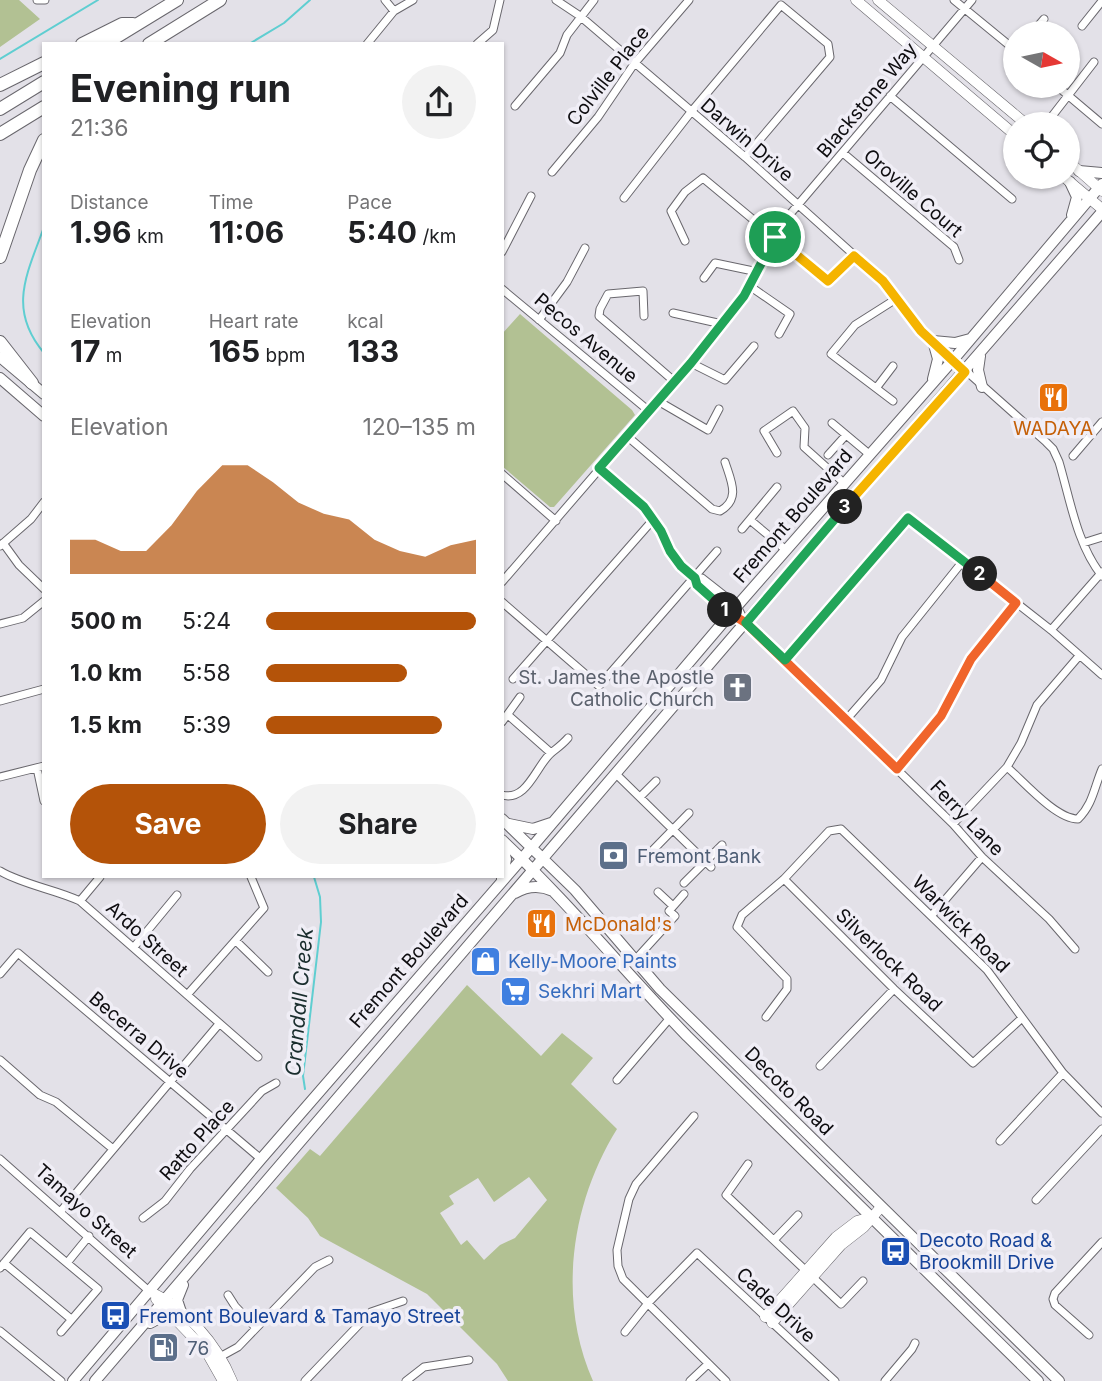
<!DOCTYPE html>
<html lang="en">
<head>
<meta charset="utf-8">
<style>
	:root { --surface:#fff; --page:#f2f2f2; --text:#202124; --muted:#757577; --accent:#b45309 }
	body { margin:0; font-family:Inter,sans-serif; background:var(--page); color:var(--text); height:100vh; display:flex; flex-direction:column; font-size:26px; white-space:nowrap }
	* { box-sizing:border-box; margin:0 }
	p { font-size:23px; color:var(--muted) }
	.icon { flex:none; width:38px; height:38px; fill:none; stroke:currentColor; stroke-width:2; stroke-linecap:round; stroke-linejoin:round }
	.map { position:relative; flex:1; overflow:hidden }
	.side { position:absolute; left:42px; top:42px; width:462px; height:836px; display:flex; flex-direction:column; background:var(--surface); border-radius:0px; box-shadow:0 2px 5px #0004 }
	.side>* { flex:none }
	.needle { width:46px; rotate:99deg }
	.buttons { position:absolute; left:1003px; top:21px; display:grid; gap:14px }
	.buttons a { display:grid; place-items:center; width:77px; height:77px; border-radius:50%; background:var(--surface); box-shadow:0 2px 5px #0004; font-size:35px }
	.pin { position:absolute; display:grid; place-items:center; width:60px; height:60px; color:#fff; margin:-30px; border:4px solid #fff; border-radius:50%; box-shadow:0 2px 7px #0007 }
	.km { position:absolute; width:35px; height:35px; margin:-18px; border-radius:50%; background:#222; color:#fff; font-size:19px; line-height:35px; text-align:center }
	.round { display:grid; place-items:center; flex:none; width:74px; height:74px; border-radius:37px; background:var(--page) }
	.headline { display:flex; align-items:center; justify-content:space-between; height:119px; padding:0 28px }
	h1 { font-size:38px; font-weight:700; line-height:52px }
	.stats { display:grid; grid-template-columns:repeat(3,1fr); gap:10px; height:119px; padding:7px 28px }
	.stats div { display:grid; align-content:center }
	.stats b { font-size:30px; font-weight:700 }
	.stats small { font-size:19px; font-weight:400 }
	.stats p { font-size:19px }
	.chart { height:196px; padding:14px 28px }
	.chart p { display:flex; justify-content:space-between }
	.chart svg { width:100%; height:126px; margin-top:7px; fill:var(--accent); opacity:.7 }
	.primary-button { display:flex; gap:14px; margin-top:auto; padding:14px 28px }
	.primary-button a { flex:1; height:80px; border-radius:42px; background:var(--accent); color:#fff; font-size:28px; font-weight:700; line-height:80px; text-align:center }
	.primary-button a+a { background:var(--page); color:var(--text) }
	ul { padding:0 28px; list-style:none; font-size:23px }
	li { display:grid; grid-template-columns:112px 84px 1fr; align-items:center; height:52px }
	li i { height:18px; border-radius:9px; background:var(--accent) }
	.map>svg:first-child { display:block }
	.green { fill:#b2c193; fill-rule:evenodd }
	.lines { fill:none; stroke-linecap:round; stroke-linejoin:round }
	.stream { stroke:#5fced1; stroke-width:2 }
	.street-casing { stroke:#69676d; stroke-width:9 }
	.secondary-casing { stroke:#69676d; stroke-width:11 }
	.primary-casing { stroke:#69676d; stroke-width:12 }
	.highway-casing { stroke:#69676d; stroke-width:14 }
	.street { stroke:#fff; stroke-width:7 }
	.secondary { stroke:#fff; stroke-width:10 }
	.primary { stroke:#fff; stroke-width:10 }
	.highway { stroke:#fff; stroke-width:12 }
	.split-1-casing { stroke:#fff; stroke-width:14 }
	.split-2-casing { stroke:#fff; stroke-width:14 }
	.split-3-casing { stroke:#fff; stroke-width:14 }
	.split-4-casing { stroke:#fff; stroke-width:14 }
	.split-1 { stroke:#22a559; stroke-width:9 }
	.split-2 { stroke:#f0652b; stroke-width:9 }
	.split-3 { stroke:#22a559; stroke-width:9 }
	.split-4 { stroke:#f5b400; stroke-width:9 }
	.labels { text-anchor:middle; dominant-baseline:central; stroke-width:7; stroke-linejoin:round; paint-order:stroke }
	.street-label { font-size:19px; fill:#0e0d10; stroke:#f0eef6 }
	.food-label { font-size:19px; fill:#c56008; stroke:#f0eef6 }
	.worship-label { font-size:19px; fill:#5b616d; stroke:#f0eef6; text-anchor:end }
	.service-label { font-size:19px; fill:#4e5e75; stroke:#f0eef6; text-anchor:start }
	.shop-label { font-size:19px; fill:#366cbe; stroke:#f0eef6; text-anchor:start }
	.transit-label { font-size:19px; fill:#164399; stroke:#f0eef6; text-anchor:start }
	.water-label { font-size:21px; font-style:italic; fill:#192d2d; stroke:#f0eef6 }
</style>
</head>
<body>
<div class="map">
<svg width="1102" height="1381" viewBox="0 0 1102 1381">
	<rect width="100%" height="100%" fill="#e3e1e8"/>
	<path class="green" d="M0 0H19L40 19 0 47Z
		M520 314 632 410 635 415 554 507H550L502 466V334Z
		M467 985 541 1056 562 1033 593 1058 571 1084 617 1129C571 1203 557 1300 593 1381H508L497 1364 427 1294 320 1236 308 1218 276 1188 310 1149 320 1156ZM529 1177 547 1200 515 1238 500 1245 484 1260 467 1240 461 1245 440 1213 454 1204 449 1196 478 1178 494 1202Z"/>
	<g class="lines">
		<path class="stream" d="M249 44 284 23 310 0
			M0 59 98 0
			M44 227C27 274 7 309 44 353
			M305 1089 303 1076 321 922 320 897 314 877"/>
		<defs>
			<path id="street" d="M37 0H45
				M385 0 394 11
				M556 0 580 16 745 157 883 281 921 331 1046 442 1053 449 1059 462C1070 499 1077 545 1102 576
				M954 0 1015 50
				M1082 26 1102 1
				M1032 33 1044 19
				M367 44 394 11 413 0
				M477 44 493 30 500 0
				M1057 86 1102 124
				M890 96 1012 199
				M515 106 560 53 567 35 594 0
				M1046 124 1094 62
				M843 153 954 247 959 260
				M552 172 598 117 634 64 689 0
				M624 198 691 112 781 5 828 44 830 57 745 157
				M685 241 671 211 685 192 703 178 826 280H830L854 256
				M502 252 531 196
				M704 278 715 263 758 272
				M751 287 790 314 779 334
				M502 289 649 411
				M673 313 722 324
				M644 316 643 291 608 294 600 309 599 316 675 382
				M539 320 567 282 585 248
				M691 363 725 380 754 346
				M877 387 893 366
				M658 401 708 430 719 409
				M893 401 831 354 855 325 896 299
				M832 423 869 454
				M628 437 712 509 720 511C741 499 731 481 725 462
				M777 453 764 431 793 411 805 428 804 447 844 483
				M828 455 846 435
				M1073 456 1102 422
				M599 468 644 507 681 566 695 578H702L730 600 737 606 745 622
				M502 474 556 521
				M750 520 786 550
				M742 529 777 487
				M3 543 19 565 44 589
				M1083 543 1102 537
				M0 546 31 519 44 502
				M695 578 697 585 730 615 745 623 785 660 953 824 982 857 1049 919 1075 949
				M502 582 691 363 744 296 775 237 791 213 972 0
				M502 602 599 686 717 551
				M0 624 23 618 44 601
				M1051 630 1102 572
				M785 660 908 518 1051 630 1102 675
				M513 679 652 521
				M0 701 44 689
				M509 716 551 753
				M846 720 881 680 902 637 963 561
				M502 722 520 697
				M1007 767C1024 782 1056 819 1078 819 1093 804 1094 788 1102 769
				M37 768 44 801
				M897 769 941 716 971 659 1016 603
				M616 774 711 867
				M0 777 44 766
				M502 795C527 802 536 766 551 753 557 748 562 745 568 738
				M640 797 656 781
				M953 824 1007 767 1021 743 1037 705 1079 656
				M651 852 689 813
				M0 871C24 885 54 889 80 901L258 1057
				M784 879 894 989 973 1063 1021 1019
				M684 883 722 845
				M658 892 673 906
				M80 901 100 877
				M932 915 982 857
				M236 941 268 972
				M134 947 177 895
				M635 960 675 916 669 911 684 894
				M0 974 18 953 261 1159
				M187 995 264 908 251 877
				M766 1017 787 989V979L737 927 742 915 784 879 829 831 841 829 987 970 1063 1073 1102 1113
				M0 1060 40 1095 56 1102 113 1149
				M820 1066 894 989
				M617 1080 670 1018
				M694 1116 636 1184 629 1199 617 1250 618 1266 623 1279 726 1381
				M1000 1141 1063 1073
				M0 1159 149 1291
				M748 1164 726 1195 841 1304 863 1281
				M1036 1200 1102 1129
				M61 1211 219 1024
				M143 1218 165 1201 190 1169 262 1091 276 1083
				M775 1239 798 1215
				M4 1263 71 1319
				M67 1263 89 1236
				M0 1268 30 1232 98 1289 61 1332
				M228 1295 235 1306 256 1328
				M0 1331 61 1381
				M625 1332 649 1302 697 1253 835 1381
				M1089 1335 1055 1305 1053 1299 1055 1293 1102 1242
				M218 1358 238 1347 315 1267 329 1260
				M305 1381 371 1312 403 1301
				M406 1381 424 1367 469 1360
				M690 1381 708 1364
				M885 1381 912 1349 915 1343"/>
			<path id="secondary" d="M856 0 1015 135
				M878 0 1026 124
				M1068 161 1102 191
				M1064 177 1102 209
				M149 1291C186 1308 217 1344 232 1381
				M156 1299 206 1351 223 1381
				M765 1317 836 1237 857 1221 871 1217
				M772 1323 841 1245 864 1227 881 1207"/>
			<path id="primary" d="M1079 171 1102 173
				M1070 182 1077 197 1072 215
				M980 356 978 370 982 387
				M0 357 44 394
				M0 378 44 416
				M933 379 938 359 933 341 955 343 970 339
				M502 819 575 890 660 989 1059 1381
				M509 824 533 829 551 823
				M502 840C568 902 625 972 687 1036L1038 1381
				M502 879 506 859 502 845
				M515 893C527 886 540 885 553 891
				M181 1312 177 1300 183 1285
				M150 1323 163 1316 175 1319
				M73 1381 261 1159 532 847 737 606 953 360 1102 184
				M95 1381 736 633 1102 212"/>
			<path id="highway" d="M82 44 122 24H133
				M105 44 177 0
				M149 44 220 0
				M0 85 44 63
				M0 109 44 82
				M0 134 44 107
				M0 257 30 170 44 140
				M0 342 32 383"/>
		</defs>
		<use href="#street" class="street-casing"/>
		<use href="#secondary" class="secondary-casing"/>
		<use href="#primary" class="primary-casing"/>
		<use href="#highway" class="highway-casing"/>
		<use href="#street" class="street"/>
		<use href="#secondary" class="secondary"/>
		<use href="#primary" class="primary"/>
		<use href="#highway" class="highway"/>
	</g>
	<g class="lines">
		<defs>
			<path id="split-1" d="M725 610 697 585 695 578 681 566 670 551 661 531 644 507 599 468 691 363 744 296 775 237"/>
			<path id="split-2" d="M725 610 746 623 897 769 941 716 971 659 1016 603 980 574"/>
			<path id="split-3" d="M845 507 746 623 785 660 908 518 980 574"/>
			<path id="split-4" d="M775 237 828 281 854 256 883 281 921 331 965 372 845 507"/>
		</defs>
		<use href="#split-1" class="split-1-casing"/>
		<use href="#split-2" class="split-2-casing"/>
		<use href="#split-3" class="split-3-casing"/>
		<use href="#split-4" class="split-4-casing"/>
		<use href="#split-1" class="split-1"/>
		<use href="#split-2" class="split-2"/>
		<use href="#split-3" class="split-3"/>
		<use href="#split-4" class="split-4"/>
	</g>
	<defs>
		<symbol id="restaurant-square" viewBox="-11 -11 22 22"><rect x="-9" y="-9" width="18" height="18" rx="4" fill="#e8710a" stroke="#f0eef6"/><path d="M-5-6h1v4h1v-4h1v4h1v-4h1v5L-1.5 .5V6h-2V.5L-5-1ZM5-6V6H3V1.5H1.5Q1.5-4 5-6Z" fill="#fff"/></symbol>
		<symbol id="church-square" viewBox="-11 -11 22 22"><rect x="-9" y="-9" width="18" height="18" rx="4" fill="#6b7280" stroke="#f0eef6"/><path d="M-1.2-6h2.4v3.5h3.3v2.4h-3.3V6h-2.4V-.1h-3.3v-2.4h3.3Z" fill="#fff"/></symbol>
		<symbol id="bank-square" viewBox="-11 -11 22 22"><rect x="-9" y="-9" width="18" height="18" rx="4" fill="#5c6f8a" stroke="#f0eef6"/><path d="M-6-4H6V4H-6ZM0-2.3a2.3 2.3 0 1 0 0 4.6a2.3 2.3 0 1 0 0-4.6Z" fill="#fff"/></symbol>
		<symbol id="shop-square" viewBox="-11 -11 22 22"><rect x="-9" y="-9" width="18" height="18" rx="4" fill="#3f7fe0" stroke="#f0eef6"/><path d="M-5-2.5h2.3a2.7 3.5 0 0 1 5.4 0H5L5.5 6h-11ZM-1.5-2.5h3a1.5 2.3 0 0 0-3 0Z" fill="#fff"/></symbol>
		<symbol id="supermarket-square" viewBox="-11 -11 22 22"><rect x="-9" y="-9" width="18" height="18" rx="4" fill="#3f7fe0" stroke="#f0eef6"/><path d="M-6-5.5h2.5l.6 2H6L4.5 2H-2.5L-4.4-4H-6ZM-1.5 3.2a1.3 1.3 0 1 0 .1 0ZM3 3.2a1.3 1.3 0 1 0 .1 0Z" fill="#fff"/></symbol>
		<symbol id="bus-square" viewBox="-11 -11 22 22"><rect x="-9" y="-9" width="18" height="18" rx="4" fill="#1a4fb4" stroke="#f0eef6"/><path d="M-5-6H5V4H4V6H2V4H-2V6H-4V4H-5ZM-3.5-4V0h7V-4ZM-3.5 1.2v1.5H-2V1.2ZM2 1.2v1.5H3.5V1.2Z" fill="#fff"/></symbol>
		<symbol id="fuel-square" viewBox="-11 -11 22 22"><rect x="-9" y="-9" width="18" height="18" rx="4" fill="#5c6f8a" stroke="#f0eef6"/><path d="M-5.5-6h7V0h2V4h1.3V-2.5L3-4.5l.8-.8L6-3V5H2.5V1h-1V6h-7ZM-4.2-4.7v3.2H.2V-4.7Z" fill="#fff"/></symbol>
	</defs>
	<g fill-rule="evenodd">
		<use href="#restaurant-square" x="1036" y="380" width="35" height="35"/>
		<use href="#church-square" x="720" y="670" width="35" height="35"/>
		<use href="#bank-square" x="596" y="838" width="35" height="35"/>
		<use href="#restaurant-square" x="524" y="906" width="35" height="35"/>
		<use href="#shop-square" x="468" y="944" width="35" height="35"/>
		<use href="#supermarket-square" x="498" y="974" width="35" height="35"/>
		<use href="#bus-square" x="878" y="1234" width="35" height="35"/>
		<use href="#bus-square" x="98" y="1298" width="35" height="35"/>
		<use href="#fuel-square" x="146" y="1330" width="35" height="35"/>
	</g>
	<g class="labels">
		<g class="street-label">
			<text transform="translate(608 76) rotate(-52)">Colville Place</text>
			<text transform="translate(867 100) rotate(-50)">Blackstone Way</text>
			<text transform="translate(747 140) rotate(41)">Darwin Drive</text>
			<text transform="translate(913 193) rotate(41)">Oroville Court</text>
			<text transform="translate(586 338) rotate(40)">Pecos Avenue</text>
			<text transform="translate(793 516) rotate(-49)">Fremont Boulevard</text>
			<text transform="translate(967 818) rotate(46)">Ferry Lane</text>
			<text transform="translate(961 924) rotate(45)">Warwick Road</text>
			<text transform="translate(147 939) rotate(42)">Ardo Street</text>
			<text transform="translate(889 960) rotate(44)">Silverlock Road</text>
			<text transform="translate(409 961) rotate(-49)">Fremont Boulevard</text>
			<text transform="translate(139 1035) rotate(40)">Becerra Drive</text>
			<text transform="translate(789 1091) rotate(45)">Decoto Road</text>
			<text transform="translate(197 1140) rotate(-48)">Ratto Place</text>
			<text transform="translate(86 1211) rotate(42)">Tamayo Street</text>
			<text transform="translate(776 1305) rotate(43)">Cade Drive</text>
		</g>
		<g class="food-label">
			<text x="1053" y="428">WADAYA</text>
			<text x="565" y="924" text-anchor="start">McDonald's</text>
		</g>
		<g class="worship-label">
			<text x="714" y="677">St. James the Apostle<tspan x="714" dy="22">Catholic Church</tspan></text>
		</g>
		<g class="service-label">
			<text x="637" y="856">Fremont Bank</text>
			<text x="187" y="1348">76</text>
		</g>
		<g class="shop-label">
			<text x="508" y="961">Kelly-Moore Paints</text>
			<text x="538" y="991">Sekhri Mart</text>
		</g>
		<g class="transit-label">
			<text x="919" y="1240">Decoto Road &amp;<tspan x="919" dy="22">Brookmill Drive</tspan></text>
			<text x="139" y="1316">Fremont Boulevard &amp; Tamayo Street</text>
		</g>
		<g class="water-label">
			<text transform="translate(299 1002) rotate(-85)">Crandall Creek</text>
		</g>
	</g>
</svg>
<div class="buttons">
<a><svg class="needle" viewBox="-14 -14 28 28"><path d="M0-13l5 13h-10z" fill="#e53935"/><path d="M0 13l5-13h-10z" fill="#757577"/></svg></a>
<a><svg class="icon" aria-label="locate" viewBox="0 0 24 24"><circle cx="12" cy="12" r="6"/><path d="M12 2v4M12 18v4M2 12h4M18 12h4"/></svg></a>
</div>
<div class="pin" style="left:775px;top:237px;background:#1e9e55"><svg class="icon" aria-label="arrive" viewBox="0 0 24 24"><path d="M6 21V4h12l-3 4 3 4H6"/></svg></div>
<b class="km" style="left:725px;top:610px">1</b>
<b class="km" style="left:980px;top:574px">2</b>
<b class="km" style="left:845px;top:507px">3</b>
<section class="side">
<div class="headline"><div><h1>Evening run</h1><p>21:36</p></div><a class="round"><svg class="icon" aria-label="share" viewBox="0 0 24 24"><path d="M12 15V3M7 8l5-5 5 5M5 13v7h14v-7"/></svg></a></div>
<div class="stats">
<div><p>Distance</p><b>1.96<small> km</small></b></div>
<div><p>Time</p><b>11:06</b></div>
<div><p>Pace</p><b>5:40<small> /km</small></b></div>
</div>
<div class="stats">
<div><p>Elevation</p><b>17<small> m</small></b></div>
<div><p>Heart rate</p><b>165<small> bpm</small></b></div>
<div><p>kcal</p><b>133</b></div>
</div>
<div class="chart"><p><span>Elevation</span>120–135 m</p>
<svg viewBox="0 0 160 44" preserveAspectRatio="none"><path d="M0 44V32L10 32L20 36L30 36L40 27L50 15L60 6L70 6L80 12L90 19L100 23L110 25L120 32L130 36L140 38L150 34L160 32V44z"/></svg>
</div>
<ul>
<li><b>500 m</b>5:24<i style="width:100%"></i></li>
<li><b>1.0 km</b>5:58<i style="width:67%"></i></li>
<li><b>1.5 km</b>5:39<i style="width:84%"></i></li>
</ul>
<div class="primary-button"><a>Save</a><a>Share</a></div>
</section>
</div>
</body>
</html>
